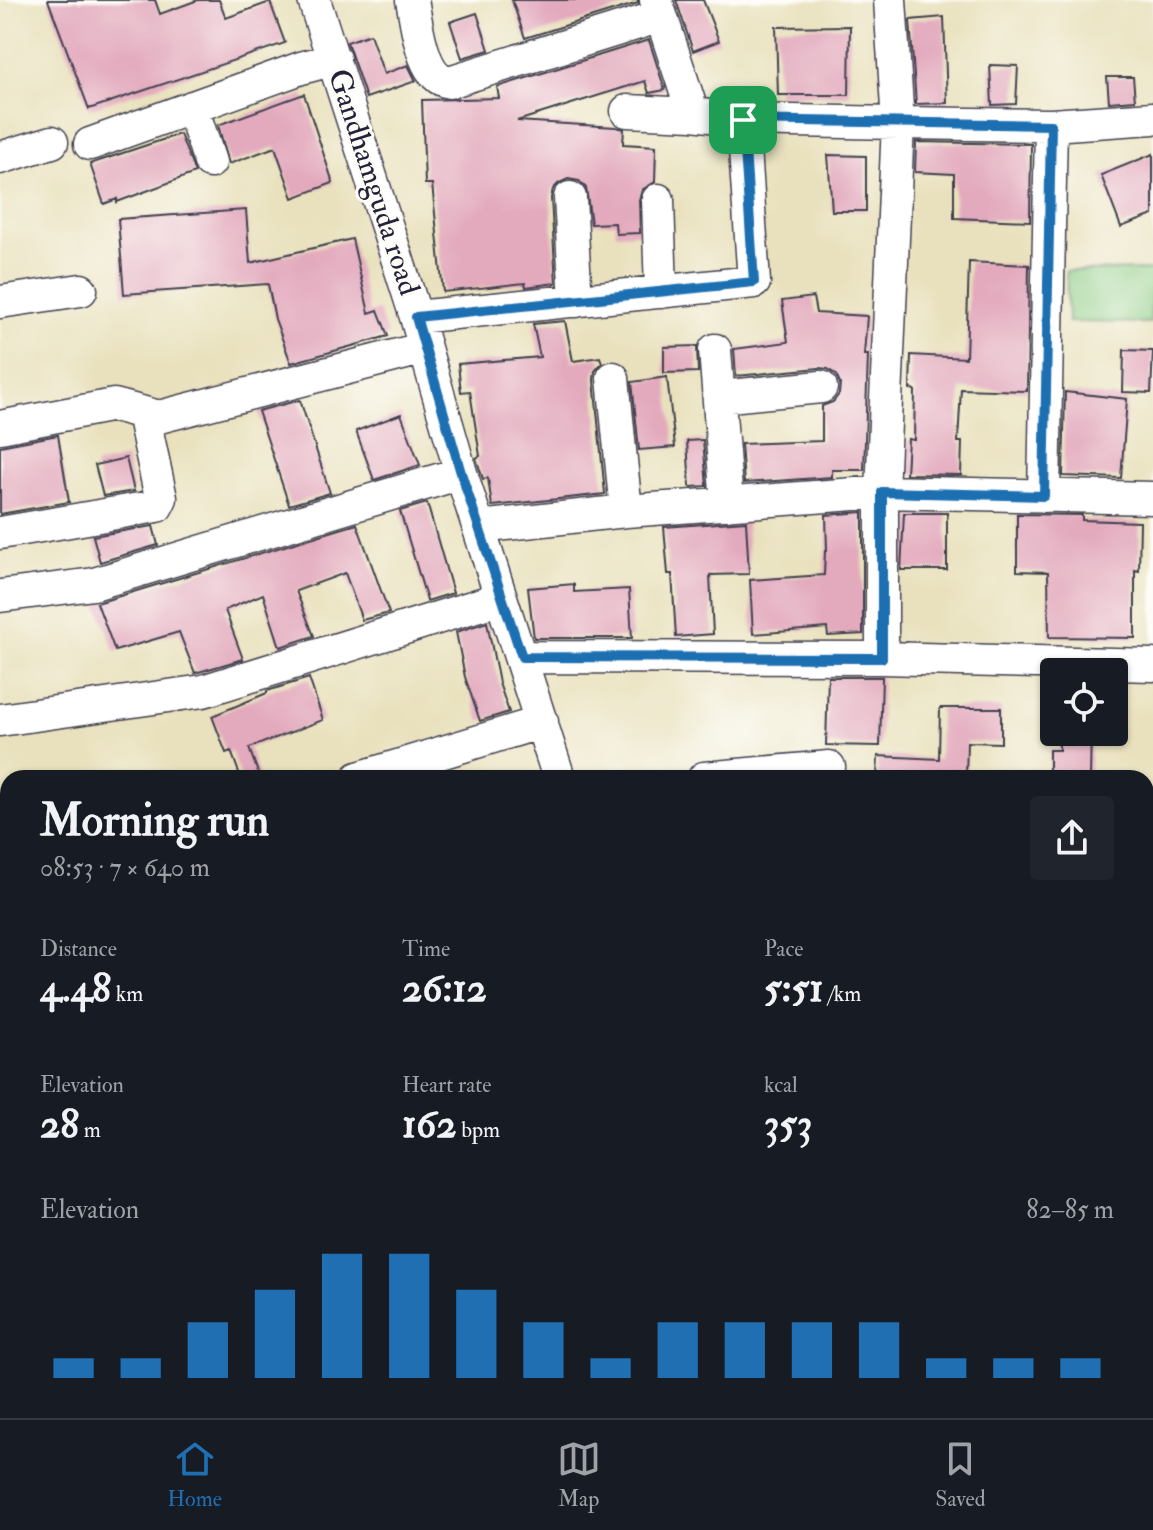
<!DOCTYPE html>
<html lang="en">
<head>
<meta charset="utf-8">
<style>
	:root { --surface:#171b24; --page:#20242c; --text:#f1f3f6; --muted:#9ea1a6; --line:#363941; --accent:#1f6fb2 }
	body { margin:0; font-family:"IM FELL Double Pica",serif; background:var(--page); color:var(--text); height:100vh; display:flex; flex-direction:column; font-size:30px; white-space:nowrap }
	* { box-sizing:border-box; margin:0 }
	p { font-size:26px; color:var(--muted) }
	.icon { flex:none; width:44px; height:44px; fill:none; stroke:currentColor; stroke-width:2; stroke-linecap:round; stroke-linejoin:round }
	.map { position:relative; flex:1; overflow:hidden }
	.panel { position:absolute; left:0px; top:770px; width:1154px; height:648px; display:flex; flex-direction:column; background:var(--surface); border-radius:24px 24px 0 0; box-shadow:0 2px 6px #0004 }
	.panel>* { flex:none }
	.fabs { position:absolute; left:1040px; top:658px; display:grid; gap:16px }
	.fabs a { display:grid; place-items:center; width:88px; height:88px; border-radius:8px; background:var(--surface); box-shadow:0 2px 6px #0004; font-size:40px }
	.pin { position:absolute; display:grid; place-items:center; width:68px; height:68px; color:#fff; margin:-34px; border-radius:16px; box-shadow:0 4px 12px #0006 }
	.round { display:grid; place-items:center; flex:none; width:84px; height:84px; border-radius:8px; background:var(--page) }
	.headline { display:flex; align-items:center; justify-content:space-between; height:136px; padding:0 40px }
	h1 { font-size:44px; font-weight:800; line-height:60px }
	.stats { display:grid; grid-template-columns:repeat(3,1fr); gap:12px; height:136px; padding:8px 40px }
	.stats div { display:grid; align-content:center }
	.stats b { font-size:40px; font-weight:800 }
	.stats small { font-size:22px; font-weight:400 }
	.stats p { font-size:22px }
	.chart { height:224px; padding:16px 40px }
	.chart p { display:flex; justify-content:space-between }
	.chart svg { width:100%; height:144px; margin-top:8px; stroke:var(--accent); stroke-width:6 }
	.tabs { display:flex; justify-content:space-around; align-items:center; height:112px; border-top:2px solid var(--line); background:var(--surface); font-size:22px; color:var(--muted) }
	.tabs a { display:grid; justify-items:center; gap:4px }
	.tabs .active { color:var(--accent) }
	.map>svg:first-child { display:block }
	.green { fill:#8acb82; stroke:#56765e; stroke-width:2 }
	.building { fill:#e3aabe }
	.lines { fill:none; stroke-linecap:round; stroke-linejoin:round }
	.minor-casing { stroke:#403f4e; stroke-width:35 }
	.minor { stroke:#fff; stroke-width:32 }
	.route-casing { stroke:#fff; stroke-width:16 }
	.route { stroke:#1f6fb2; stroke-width:10 }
	.labels { text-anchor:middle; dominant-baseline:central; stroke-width:6; stroke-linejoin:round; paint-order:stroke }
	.street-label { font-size:30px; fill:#22223b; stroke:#fdfcf7 }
</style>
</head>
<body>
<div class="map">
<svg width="1153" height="1418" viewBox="0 0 1153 1418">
	<rect width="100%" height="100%" fill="#fdfcf7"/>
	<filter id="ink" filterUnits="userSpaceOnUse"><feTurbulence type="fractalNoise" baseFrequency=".0125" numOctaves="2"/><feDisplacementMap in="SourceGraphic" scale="16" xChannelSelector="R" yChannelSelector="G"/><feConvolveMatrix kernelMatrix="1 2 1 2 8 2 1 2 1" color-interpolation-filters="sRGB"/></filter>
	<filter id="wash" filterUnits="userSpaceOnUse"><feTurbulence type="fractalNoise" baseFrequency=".006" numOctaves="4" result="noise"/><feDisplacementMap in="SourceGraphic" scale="32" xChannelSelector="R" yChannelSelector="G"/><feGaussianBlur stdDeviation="1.8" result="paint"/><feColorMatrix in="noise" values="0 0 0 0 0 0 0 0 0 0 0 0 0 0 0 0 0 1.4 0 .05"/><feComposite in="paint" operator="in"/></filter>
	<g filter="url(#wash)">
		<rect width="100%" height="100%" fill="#e9e1bd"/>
		<path class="green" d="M1153 270 1150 323 1068 322 1066 271Z"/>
		<g id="blocks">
			<path class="building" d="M48 0H155L160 14 198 0H219L226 18 270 2 285 43 89 109Z
				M512 0H638V3L525 38Z
				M676 0H703L719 41 693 51Z
				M477 13 489 50 462 58 450 22Z
				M944 17 947 103 916 104 910 20Z
				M850 26 849 95H778L776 27Z
				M370 34 384 74 408 65 416 81 366 98 347 42Z
				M649 40 665 90 649 93 645 81 517 121 616 127 624 129 623 144 656 146 655 182 642 190 639 200 640 233 616 234 615 223 591 224 586 188 579 181 568 179 559 183 553 189 551 198 556 283 526 287 525 283 443 292 432 184H425L422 100 499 98 497 87Z
				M990 65 1018 66 1016 104 992 105Z
				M1107 77H1133L1135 100 1109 102Z
				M304 94 333 183 293 198 275 147 229 164 218 125Z
				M180 134 195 173 117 202V199L104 204 90 164Z
				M916 142 1031 144 1030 221 954 218V174L915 172Z
				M1153 154V215L1121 227 1101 175Z
				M828 155 866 156V211H832Z
				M246 210 250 263 352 239 369 313 378 310 388 336 291 363 275 319 268 284 124 294 118 219Z
				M969 262 1029 265 1027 391 961 389 958 442H962L961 475 906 474 908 439 914 440 915 390 910 389 911 355 966 358Z
				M813 297 816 313 867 316 864 355H868L864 470H832V477L744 483 741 444 822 441V406L833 402 839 394 840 384 836 375 828 369 819 368 736 376 734 349 788 342 782 301Z
				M565 321 573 361 600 357 602 363 595 371 594 380 605 494 492 506 488 478 483 479 476 458 480 456 470 391 461 392 458 364 540 357 533 324Z
				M697 346 698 372 664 373V347Z
				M1124 350 1153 351 1151 393 1123 392Z
				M667 377 675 447 639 450 632 382Z
				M1065 392 1127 399 1121 478 1063 476Z
				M300 400 330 493 289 505 258 411Z
				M401 414 420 465 374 480 356 431Z
				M58 435 69 502 0 514V446Z
				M703 440 707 486 690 487 687 441Z
				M126 458 134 491 103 496 95 465Z
				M427 503 453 593 427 601 400 511Z
				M863 512V634L828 636 827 628 753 634 750 580 824 575 825 551H827L826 515Z
				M904 513H947V570H901Z
				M1017 514 1082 515V520L1140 522 1139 571 1135 570V638L1049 637 1048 572 1017 571Z
				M746 521 749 574 710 575 713 634 676 637 672 574H668L664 527Z
				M357 524 389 613 362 620 345 573 296 591 314 636 280 647 263 594 225 610 243 659 195 673 179 632 115 651 97 603Z
				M153 526 158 545 100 562 93 536Z
				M574 584V592L629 589 632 638H534L528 588Z
				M487 622 499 683 509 712 480 721 465 677 456 632Z
				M828 677H882L880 746 826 745Z
				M309 678 323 720 249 748 260 778H241L231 751 226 753 212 716 267 693V691Z
				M940 708H1001V743L967 742 966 778H877L878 756 939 759Z
				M1059 732H1091L1090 778H1049V750H1059Z"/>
		</g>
	</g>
	<g filter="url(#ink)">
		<use href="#blocks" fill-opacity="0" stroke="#403f4e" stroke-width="2"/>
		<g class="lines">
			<defs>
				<path id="minor" d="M314 0 416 317 461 473 559 778
					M412 0C417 23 421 78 449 82L661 16
					M656 0 693 114
					M192 107 210 162
					M627 111 693 114 743 120 898 123 1051 125 1153 118
					M90 144 301 68 334 59
					M0 158 52 142
					M570 198 576 301
					M658 200 661 292
					M0 302 81 290
					M416 317 754 282 743 120
					M715 350 727 504
					M613 378 626 511
					M719 397 821 387
					M0 427 114 405 159 417 425 348
					M1044 496 1051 125
					M479 527 626 511 882 492 1153 498
					M0 533 157 506 161 498 143 413
					M0 596 94 584 461 473
					M522 657 882 658 1153 665
					M882 658V492L898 123 890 0
					M0 720 203 691 501 598
					M358 778 542 722
					M704 778 829 767
					M1146 834H1153
					M0 877 8 876
					M0 924 8 943
					M1146 987H1153
					M0 1022 8 1019
					M1146 1103 1153 1104
					M0 1155 8 1174
					M1146 1239H1153
					M1146 1345 1153 1344
					M156 1410C166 1418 179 1415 191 1410
					M408 1410 413 1418
					M547 1410 548 1418
					M757 1410 758 1418
					M1033 1410V1418
					M347 1418 365 1410
					M668 1418 702 1410"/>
			</defs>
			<use href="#minor" class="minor-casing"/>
			<use href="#minor" class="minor"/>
		</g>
	</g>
	<g class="lines" filter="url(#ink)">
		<defs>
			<path id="route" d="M743 120 1051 125 1044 496 882 492V658L522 657 461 473 416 317 754 282Z"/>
		</defs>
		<use href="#route" class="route-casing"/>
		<use href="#route" class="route"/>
	</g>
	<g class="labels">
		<g class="street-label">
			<text transform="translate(374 182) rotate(72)">Gandhamguda road</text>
		</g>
	</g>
</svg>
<div class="fabs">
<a><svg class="icon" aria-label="locate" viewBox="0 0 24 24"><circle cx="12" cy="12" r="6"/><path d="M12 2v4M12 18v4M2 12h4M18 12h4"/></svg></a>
</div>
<div class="pin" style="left:743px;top:120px;background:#1e9e55"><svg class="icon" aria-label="arrive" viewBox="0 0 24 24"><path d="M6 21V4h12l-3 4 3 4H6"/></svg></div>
<section class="panel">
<div class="headline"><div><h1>Morning run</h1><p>08:53 · 7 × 640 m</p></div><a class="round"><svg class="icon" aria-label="share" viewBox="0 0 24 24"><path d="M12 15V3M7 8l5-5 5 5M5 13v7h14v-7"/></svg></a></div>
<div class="stats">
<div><p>Distance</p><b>4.48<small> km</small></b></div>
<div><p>Time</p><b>26:12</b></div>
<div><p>Pace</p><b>5:51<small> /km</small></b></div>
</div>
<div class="stats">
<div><p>Elevation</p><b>28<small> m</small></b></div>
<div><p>Heart rate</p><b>162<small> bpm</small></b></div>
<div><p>kcal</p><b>353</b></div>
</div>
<div class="chart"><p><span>Elevation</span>82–85 m</p>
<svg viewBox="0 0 160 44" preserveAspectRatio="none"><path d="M5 44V38M15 44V38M25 44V27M35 44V17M45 44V6M55 44V6M65 44V17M75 44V27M85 44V38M95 44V27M105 44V27M115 44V27M125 44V27M135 44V38M145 44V38M155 44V38"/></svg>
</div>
</section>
</div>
<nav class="tabs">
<a class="active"><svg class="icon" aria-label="home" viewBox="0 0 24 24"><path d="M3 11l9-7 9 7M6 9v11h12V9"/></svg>Home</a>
<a><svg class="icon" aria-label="map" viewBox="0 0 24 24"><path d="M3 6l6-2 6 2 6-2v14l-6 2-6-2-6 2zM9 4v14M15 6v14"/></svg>Map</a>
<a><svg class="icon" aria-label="saved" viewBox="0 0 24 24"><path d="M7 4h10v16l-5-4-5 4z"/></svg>Saved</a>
</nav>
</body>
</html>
